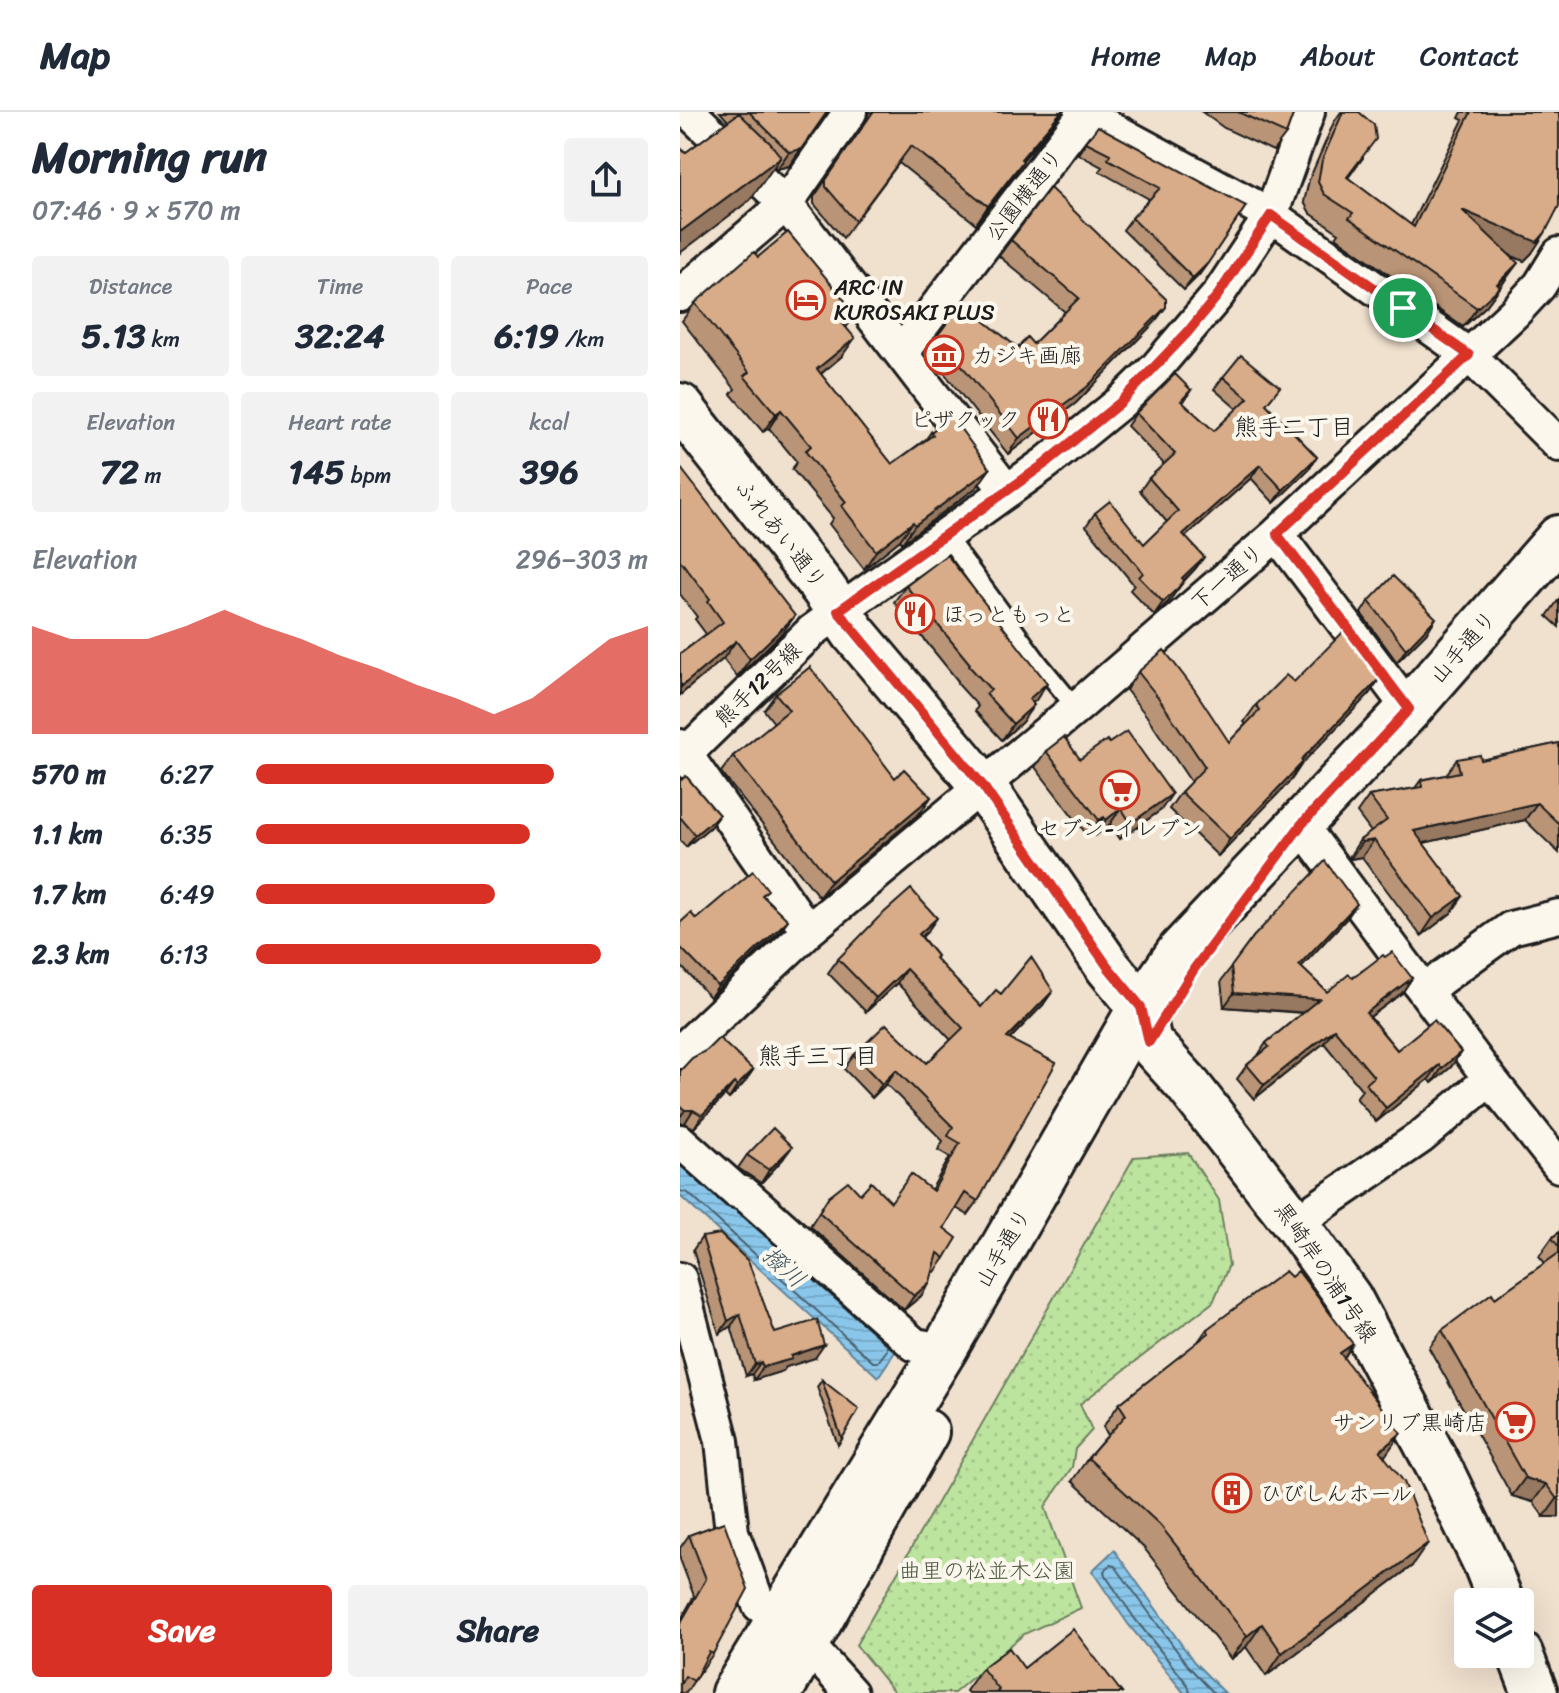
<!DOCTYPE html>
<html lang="en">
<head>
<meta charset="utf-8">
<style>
	:root { --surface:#fff; --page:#f2f2f3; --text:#1f2937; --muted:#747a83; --line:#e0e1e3; --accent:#d93025 }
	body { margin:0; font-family:Sriracha,"Klee One",sans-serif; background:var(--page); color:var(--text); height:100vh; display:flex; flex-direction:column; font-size:30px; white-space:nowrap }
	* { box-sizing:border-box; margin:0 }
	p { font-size:26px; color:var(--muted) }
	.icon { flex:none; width:44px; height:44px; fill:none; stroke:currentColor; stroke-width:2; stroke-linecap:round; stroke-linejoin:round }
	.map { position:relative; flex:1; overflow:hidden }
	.sheet { display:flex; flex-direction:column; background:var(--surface); width:680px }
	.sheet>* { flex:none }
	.fabs { position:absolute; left:774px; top:1476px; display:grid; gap:16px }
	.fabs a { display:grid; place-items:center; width:80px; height:80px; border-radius:8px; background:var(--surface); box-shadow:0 8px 32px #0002; font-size:40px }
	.pin { position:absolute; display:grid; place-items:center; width:68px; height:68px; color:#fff; margin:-34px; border:4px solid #fff; border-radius:50%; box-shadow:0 2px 8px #0007 }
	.round { display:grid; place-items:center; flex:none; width:84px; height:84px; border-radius:8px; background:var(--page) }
	.head { display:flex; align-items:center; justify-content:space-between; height:136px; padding:0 32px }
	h1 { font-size:44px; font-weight:700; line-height:60px }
	.metrics { display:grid; grid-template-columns:repeat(3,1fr); gap:12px; height:136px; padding:8px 32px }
	.metrics div { display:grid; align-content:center; border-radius:8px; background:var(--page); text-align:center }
	.metrics b { font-size:34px; font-weight:700 }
	.metrics small { font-size:22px; font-weight:400 }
	.metrics p { font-size:22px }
	.chart { height:224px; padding:16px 32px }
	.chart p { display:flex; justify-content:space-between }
	.chart svg { width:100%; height:144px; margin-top:8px; fill:var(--accent); opacity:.7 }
	.primary-button { display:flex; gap:16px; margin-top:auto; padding:16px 32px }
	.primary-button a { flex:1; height:92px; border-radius:8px; background:var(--accent); color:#fff; font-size:32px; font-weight:700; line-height:92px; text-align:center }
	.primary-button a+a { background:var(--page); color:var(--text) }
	ul { padding:0 32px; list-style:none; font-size:26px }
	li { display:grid; grid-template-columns:128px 96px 1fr; align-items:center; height:60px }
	li i { height:20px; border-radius:10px; background:var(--accent) }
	header { display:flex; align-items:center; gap:48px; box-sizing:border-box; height:112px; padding:0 40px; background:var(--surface); border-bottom:2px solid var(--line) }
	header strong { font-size:38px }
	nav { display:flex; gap:44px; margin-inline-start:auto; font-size:28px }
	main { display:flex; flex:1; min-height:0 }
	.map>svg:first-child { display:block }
	.green { fill:url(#green-dots); stroke:#6c805e; stroke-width:2 }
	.water { fill:url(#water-rules); stroke:#5e8298; stroke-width:2 }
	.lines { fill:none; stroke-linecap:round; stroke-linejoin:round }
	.shore { stroke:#48606e; stroke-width:2 }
	.lane-casing { stroke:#1c1c1c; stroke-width:22 }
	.street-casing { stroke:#1c1c1c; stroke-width:38 }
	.secondary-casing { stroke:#1c1c1c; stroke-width:50 }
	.lane { stroke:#fbf7ec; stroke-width:16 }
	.street { stroke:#fbf7ec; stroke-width:32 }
	.secondary { stroke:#fbf7ec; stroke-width:44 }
	.wall { fill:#ba9476; stroke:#1c1c1c; stroke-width:2 }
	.shaded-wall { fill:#977860; stroke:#1c1c1c; stroke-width:2 }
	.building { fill:#d8ac89; stroke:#1c1c1c; stroke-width:2 }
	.route-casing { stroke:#fff; stroke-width:16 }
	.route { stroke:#d93025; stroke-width:10 }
	.labels { text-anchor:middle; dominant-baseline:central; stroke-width:8; stroke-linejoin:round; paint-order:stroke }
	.street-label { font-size:22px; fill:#1c1c1c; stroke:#fbf7ec }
	.poi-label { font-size:22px; fill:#1c1c1c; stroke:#fbf7ec; text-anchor:start }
	.park-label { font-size:22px; fill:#4c5843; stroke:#fbf7ec }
	.neighbourhood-label { font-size:24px; fill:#1c1c1c; stroke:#fbf7ec }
	.water-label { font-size:24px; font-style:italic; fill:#425864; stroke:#fbf7ec }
</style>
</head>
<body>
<header>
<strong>Map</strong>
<nav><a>Home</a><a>Map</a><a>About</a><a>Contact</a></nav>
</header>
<main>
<section class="sheet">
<div class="head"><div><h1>Morning run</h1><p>07:46 · 9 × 570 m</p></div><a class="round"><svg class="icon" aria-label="share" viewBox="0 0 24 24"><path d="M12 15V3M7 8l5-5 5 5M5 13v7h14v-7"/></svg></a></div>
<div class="metrics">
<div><p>Distance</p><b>5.13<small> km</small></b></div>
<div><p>Time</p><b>32:24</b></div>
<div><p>Pace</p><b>6:19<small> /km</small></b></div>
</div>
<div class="metrics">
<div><p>Elevation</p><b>72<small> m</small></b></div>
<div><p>Heart rate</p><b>145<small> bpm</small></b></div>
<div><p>kcal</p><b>396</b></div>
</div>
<div class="chart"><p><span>Elevation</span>296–303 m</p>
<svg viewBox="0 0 160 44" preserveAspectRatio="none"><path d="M0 44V11L10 15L20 15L30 15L40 11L50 6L60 11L70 15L80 20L90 24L100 29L110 33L120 38L130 33L140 24L150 15L160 11V44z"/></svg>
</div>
<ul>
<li><b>570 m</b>6:27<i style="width:76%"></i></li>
<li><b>1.1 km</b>6:35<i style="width:70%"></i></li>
<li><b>1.7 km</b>6:49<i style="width:61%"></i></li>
<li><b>2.3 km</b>6:13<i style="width:88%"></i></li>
</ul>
<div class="primary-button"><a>Save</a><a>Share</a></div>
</section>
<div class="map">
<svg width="879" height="1581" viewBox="0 0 879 1581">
	<defs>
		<pattern id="green-dots" width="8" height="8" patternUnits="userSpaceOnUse" patternTransform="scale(2)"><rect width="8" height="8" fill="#bde49f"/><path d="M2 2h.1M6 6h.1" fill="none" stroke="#a2c388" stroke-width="1.8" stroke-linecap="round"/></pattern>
		<pattern id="water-rules" width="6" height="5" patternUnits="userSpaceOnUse" patternTransform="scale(2)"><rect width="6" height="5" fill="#8ac6ea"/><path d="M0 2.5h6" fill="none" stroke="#76aac8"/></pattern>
	</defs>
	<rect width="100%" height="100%" fill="#f0e0ce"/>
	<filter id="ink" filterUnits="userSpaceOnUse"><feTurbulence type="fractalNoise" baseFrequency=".0125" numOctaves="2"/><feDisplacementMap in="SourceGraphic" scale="16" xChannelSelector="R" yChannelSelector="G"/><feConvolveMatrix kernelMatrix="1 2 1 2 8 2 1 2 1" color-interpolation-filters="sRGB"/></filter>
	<g filter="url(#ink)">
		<path class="green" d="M508 1041 539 1088 549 1153 533 1190 400 1292 412 1318 395 1337 392 1355 365 1395 401 1496 344 1522 274 1581H215L176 1533 454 1045Z"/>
		<path class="water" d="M0 1035 219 1234 198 1265 0 1084Z
			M434 1438 514 1550 545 1581H504L448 1512 412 1459Z"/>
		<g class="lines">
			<path class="shore" d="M0 1079 8 1081 193 1250H198L207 1238V1233L135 1169
				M510 1581 508 1573 455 1507 425 1463 424 1459 430 1453 435 1454 508 1554 534 1581"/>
			<defs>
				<path id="lane" d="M266 424 359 551 396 596"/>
				<path id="street" d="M9 0 106 92 326 378
					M401 0 591 103 789 243 879 333
					M0 183 106 92 170 0
					M221 241 406 0
					M597 422 729 597
					M0 634 128 819
					M0 647 132 519 366 351 441 290 475 257 538 183 591 103 628 0
					M621 713 810 967 879 1054
					M747 879 760 867 831 816 879 804
					M0 940 128 819 396 596 597 422 834 201 860 173 879 142
					M0 1029 56 1079 65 1082 235 1233 264 1238
					M615 1111 741 1025 810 967
					M0 1167 42 1329 52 1420 79 1493 99 1506 127 1532 171 1581"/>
				<path id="secondary" d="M0 294 143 476 174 521 303 674 428 855 461 895 469 930 507 972 615 1111 669 1186 764 1365 806 1452 821 1490
					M840 1542 855 1581
					M54 1581 264 1238 461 895 500 839 729 597 879 426
					M99 1581 246 1320"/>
			</defs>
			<use href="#lane" class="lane-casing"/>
			<use href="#street" class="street-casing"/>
			<use href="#secondary" class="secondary-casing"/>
			<use href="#lane" class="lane"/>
			<use href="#street" class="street"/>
			<use href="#secondary" class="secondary"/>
		</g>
		<path class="wall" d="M40 0H147L109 54 97 57 94 54 70 88 5 41 48 9Z
			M189 0H381L372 14 343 48 331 66 296 112 219 51 163 126 134 92V85L186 10Z
			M522 0H614L606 22 593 39 544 16Z
			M661 0H679L683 46 668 66 731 113 783 8 779 6 782 0H879L852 141 844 149 830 144 824 170 806 194 783 215 656 125 659 121 630 101 624 90 629 68 654 10Z
			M406 30 566 94 519 163 504 178 443 118 452 106 469 87 419 59 422 55 398 42Z
			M331 128 474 211 396 291 328 342 247 239 258 223 338 236 353 232 385 200 319 144Z
			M78 145 166 215 162 244 141 262 212 352 246 327 251 320 297 375 222 431 220 428 184 457 149 412 153 406 112 357 117 350 89 316 83 320 51 282 55 277 2 209 15 191Z
			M543 265 587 293 637 345 628 358 594 391 571 366 505 425 524 445 515 457 504 469 489 489 474 503 450 478 454 473 406 414 415 401 464 432 487 410 460 379 469 366 484 352 447 314 456 301 511 278 503 291 534 319 557 297 534 277Z
			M0 355 102 521 57 565 43 547 0 583V542L26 522 15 507 17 505 0 482Z
			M226 474 367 571 352 591 342 610 322 628 295 599 298 594 277 571 278 569 214 490Z
			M879 487V515L867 504Z
			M689 489 748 519 717 550 681 501Z
			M458 560 549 630 566 612 564 610 576 593 614 570 700 564 689 582 623 650 611 668 538 744 489 697 501 680 511 670 466 603 446 578Z
			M96 582 215 666 251 685 239 702 139 785 41 660 53 644 94 611 84 598Z
			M879 631V741L845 708 743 731 783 784 771 801 741 824 682 745 670 747 669 745 680 728 691 720 677 701 689 684 735 676 741 668 766 663 777 647 801 648Z
			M366 639 400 647 481 698 440 727 430 712 415 724 412 721 408 724 355 655Z
			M0 669 39 703 30 715 6 735 0 728Z
			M83 785 100 819 30 885 0 853V811L16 807Z
			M667 806 621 855 647 880 705 845 732 866 722 881 690 905 717 938 771 955 752 971 749 967 696 1010 676 986 682 978 644 931 574 987 557 967 567 953 577 945 586 931 622 901 544 895 541 869 574 824Z
			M247 820 242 825 257 844 255 847 301 895 321 882 363 893 330 927 298 1089 288 1103 276 1096 264 1116 265 1146 255 1160 253 1159 241 1184 224 1198 130 1114 149 1084 180 1082 211 1090 251 1078 270 1045 258 1038 263 1029 206 972 192 986 164 957 174 943 247 951 271 928 217 871 186 900 148 861 158 847Z
			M73 958 64 971 49 987 45 983 14 1016 5 1011H0V959Z
			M67 1043 103 1047 81 1071 58 1056Z
			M879 1120V1405H864L853 1390 832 1384 749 1236 762 1218 815 1186 865 1151 859 1144 872 1126Z
			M22 1125 95 1221 135 1246 106 1255 103 1259 74 1268 72 1262 66 1264 51 1214 39 1222 13 1138Z
			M527 1217 673 1232 664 1246 704 1345 732 1454 586 1564 566 1535 551 1547 464 1436 392 1369 408 1346 428 1323 423 1315 439 1292 517 1231Z
			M142 1268 162 1327 158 1333 137 1275Z
			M44 1410 33 1542 21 1559H20L6 1581H0V1509L14 1484 0 1447V1436L9 1423Z
			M302 1556H344L442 1581H288L286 1579Z"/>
		<path class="shaded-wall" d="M381 0 372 14 329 64 341 47Z
			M121 37 109 54 97 57 109 40Z
			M101 45 70 88 0 141V120Z
			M343 49 331 66 296 112 308 94Z
			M782 98 865 121 852 141 844 149 769 117Z
			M528 151 519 163 504 178 513 166Z
			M838 151 806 194 783 215 797 196Z
			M486 195 474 211 396 291 328 342 339 326Z
			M176 202 163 220V212Z
			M175 226 162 244 125 275 137 257Z
			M101 298 89 316 83 320 96 302Z
			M637 345 628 358 594 391 603 378Z
			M580 353 571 366 494 435 503 422Z
			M310 357 297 375 222 431 235 413Z
			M233 410 220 428 184 457 196 439Z
			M524 445 515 457 493 479 502 466Z
			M504 469 489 489 474 503 483 490Z
			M115 504 102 521 57 565 70 547Z
			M756 506 748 519 717 550 726 537Z
			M56 529 43 547 0 583V577L2 574Z
			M701 565 689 582 609 665 621 648Z
			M367 571 356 588 337 604 349 587Z
			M354 593 342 610 322 628 333 612Z
			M623 650 611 668 538 744 550 727Z
			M492 682 481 698 440 727 451 711Z
			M251 685 239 702 139 785 151 769Z
			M857 691 845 708 722 736 734 719Z
			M441 696 430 712 415 724 426 708Z
			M39 703 30 715 6 735 15 723Z
			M424 705 412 721 408 724 419 708Z
			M694 728 682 745 670 747 682 730Z
			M783 784 771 801 741 824 753 806Z
			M677 792 667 806 609 868 619 853Z
			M257 806 247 820 229 836 239 822Z
			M108 808 100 819 30 885 38 874Z
			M226 857 217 871 186 900 196 886Z
			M732 866 722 881 676 915 686 901Z
			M373 879 363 893 317 940 327 926Z
			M554 881 639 887 629 901 544 895Z
			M654 917 644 931 574 987 584 973Z
			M781 940 771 955 752 971 762 956Z
			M759 953 749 967 696 1010 706 996Z
			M73 958 64 971 49 987 57 974Z
			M216 958 206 972 192 986 202 972Z
			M54 971 45 983 14 1016 22 1003Z
			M5 998H13L5 1011H0V1005Z
			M112 1035 103 1047 81 1071 89 1058Z
			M250 1170 241 1184 224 1198 234 1184Z
			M60 1202 51 1214 39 1222 48 1209Z
			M673 1232 657 1255 660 1241Z
			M144 1233 135 1246 106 1255 103 1259 74 1268 83 1255 111 1244Z
			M81 1250 72 1262 66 1264 75 1252Z
			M721 1321 705 1344 684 1362 700 1339Z
			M845 1366 866 1372 853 1390 832 1384Z
			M877 1387H879V1405H864Z
			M748 1431 732 1454 586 1564 602 1541Z
			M582 1512 566 1535 551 1547 567 1524Z"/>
		<path class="building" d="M69 0H147L121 37 109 40Z
			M193 0H381L341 47 343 49 308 94 231 34 175 109 146 75V68Z
			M558 0H614L606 22Z
			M663 0H679L694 13 696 27 667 65 734 115 791 0H879V94L865 121 857 130 782 98 838 151 817 172 820 175 797 196 669 106 673 101 644 82 638 70 642 48Z
			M59 1 90 31 101 45 0 120V35L5 41Z
			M418 14 566 94 528 151 513 166 452 106 480 76 428 47 430 42 406 30Z
			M370 76 486 187V195L407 275 339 326 258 223 282 191 338 236 347 225 353 232 399 186 331 128Z
			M108 120 176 202 163 212 175 226 137 257 212 352 253 323 251 320 271 304 310 357 235 413 233 410 196 439 162 394 166 390 125 339 131 334 101 298 96 302 64 264 69 260 15 191 74 140 78 145Z
			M561 243 600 275 586 292 637 345 603 378 580 353 503 422 524 445 502 466 504 469 498 476 483 490 459 465 463 461 415 401 430 389 464 432 498 399 469 366 495 342 456 301 495 262 511 278 501 289 534 319 568 286 543 265Z
			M0 355 115 504 70 547 56 529 2 574 0 571V542L43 510 28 489 30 487 0 448Z
			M267 443 367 571 349 587 354 593 333 612 306 582 311 578 289 554 290 552 226 474Z
			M713 464 756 506 726 537 689 489Z
			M668 515 702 560 699 563 701 565 621 648 623 650 550 727 501 680 525 655 478 585 458 560 484 538 514 577 549 630 580 598 576 593 606 563 614 570Z
			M130 555 215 666 224 657 251 685 151 769 53 644 109 598 96 582Z
			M447 619 492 682 451 711 441 696 426 708 424 705 419 708 366 639 384 625 400 647 427 628 429 631Z
			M879 631V712L857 691 734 719 783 784 753 806 694 728 682 730 680 728 707 708 689 684 742 675 741 668 780 660 777 647 800 643 801 648Z
			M6 664 39 703 15 723 0 705V669Z
			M645 749 677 792 619 853 647 880 669 862 673 866 703 843 705 845 712 840 732 866 686 901 717 938 754 908 781 940 762 956 759 953 706 996 686 972 694 965 654 917 584 973 567 953 589 935 586 931 639 887 554 881 551 855 574 824Z
			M73 759 88 778 82 783 108 808 38 874 0 835V811L11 801 16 807Z
			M231 777 257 806 239 822 257 844 255 846 301 895 316 878 321 882 351 845 373 879 327 926 376 951 298 1089 285 1081 264 1116 277 1126 265 1146 258 1141 250 1170 234 1184 139 1100 149 1084 168 1069 180 1082 191 1070 211 1090 231 1062 253 1079 280 1031 268 1024 273 1015 216 958 202 972 174 943 206 912 247 951 283 916 226 857 196 886 158 847 198 806Z
			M39 926 73 958 57 974 54 971 22 1003 13 998H5L0 994V959L12 946 27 938Z
			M93 1016 112 1035 89 1058 67 1043Z
			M879 1120V1135L872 1126Z
			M40 1122 68 1149 95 1221 137 1208 144 1233 111 1244 112 1247 83 1255 81 1250 75 1252 60 1202 48 1209 22 1125Z
			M879 1141V1387H877L866 1372 845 1366 762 1218 812 1181 815 1186Z
			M605 1159 611 1165 618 1159 673 1232 660 1241 721 1321 700 1339 724 1370 748 1431 602 1541 582 1512 567 1524 480 1413 408 1346 446 1303 439 1292 529 1221 527 1217Z
			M142 1268 179 1297 162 1327Z
			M44 1410 68 1477 33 1542 29 1540 14 1569 5 1564 0 1573V1512L26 1467 9 1423Z
			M393 1517 442 1581H316L319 1578 302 1556 329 1536 344 1556Z"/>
	</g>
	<g class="lines" filter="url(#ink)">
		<defs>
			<path id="route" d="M591 103 789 243 597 422 729 597 621 713 514 857 469 930 461 895 428 855 303 674 158 499 366 351 441 290 507 221 538 183Z"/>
		</defs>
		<use href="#route" class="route-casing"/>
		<use href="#route" class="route"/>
	</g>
	<defs>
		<symbol id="hotel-ring" viewBox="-11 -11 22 22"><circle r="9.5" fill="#fbf7ec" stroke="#c8321e" stroke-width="1.5"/><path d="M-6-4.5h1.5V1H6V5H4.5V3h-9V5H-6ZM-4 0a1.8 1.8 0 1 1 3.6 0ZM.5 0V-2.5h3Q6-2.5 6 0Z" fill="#c8321e"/></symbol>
		<symbol id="museum-ring" viewBox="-11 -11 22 22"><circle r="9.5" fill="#fbf7ec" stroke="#c8321e" stroke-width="1.5"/><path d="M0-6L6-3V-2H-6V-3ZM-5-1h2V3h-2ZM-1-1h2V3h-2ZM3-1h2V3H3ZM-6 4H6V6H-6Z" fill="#c8321e"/></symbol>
		<symbol id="restaurant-ring" viewBox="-11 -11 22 22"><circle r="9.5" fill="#fbf7ec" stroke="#c8321e" stroke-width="1.5"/><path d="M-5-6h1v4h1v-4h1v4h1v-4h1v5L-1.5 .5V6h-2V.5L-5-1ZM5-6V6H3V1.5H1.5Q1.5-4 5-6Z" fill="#c8321e"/></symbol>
		<symbol id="supermarket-ring" viewBox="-11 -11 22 22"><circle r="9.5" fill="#fbf7ec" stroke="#c8321e" stroke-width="1.5"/><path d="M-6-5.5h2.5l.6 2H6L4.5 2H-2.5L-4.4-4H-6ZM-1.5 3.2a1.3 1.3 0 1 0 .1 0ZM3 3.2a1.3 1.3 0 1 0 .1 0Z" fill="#c8321e"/></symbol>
		<symbol id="building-ring" viewBox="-11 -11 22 22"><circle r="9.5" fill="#fbf7ec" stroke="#c8321e" stroke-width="1.5"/><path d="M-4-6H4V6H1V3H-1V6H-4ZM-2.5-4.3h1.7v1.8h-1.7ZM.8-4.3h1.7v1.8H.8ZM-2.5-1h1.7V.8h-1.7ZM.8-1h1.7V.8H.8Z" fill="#c8321e"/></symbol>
	</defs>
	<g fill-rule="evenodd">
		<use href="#hotel-ring" x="104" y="166" width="44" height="44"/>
		<use href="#museum-ring" x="242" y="221" width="44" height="44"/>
		<use href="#restaurant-ring" x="346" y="285" width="44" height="44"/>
		<use href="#restaurant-ring" x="213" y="480" width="44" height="44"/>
		<use href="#supermarket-ring" x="418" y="656" width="44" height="44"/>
		<use href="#supermarket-ring" x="813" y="1288" width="44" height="44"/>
		<use href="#building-ring" x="530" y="1359" width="44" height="44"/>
	</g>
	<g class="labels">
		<g class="street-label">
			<text transform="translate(344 83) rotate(-52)">公園横通り</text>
			<text transform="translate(101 422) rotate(52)">ふれあい通り</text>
			<text transform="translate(547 465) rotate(-41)">下一通り</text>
			<text transform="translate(783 535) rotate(-49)">山手通り</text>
			<text transform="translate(78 572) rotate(-44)">熊手12号線</text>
			<text transform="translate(323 1136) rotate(-60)">山手通り</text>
			<text transform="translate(646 1160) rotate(56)">黒崎岸の浦1号線</text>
		</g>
		<g class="poi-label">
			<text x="154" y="175">ARC IN<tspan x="154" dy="25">KUROSAKI PLUS</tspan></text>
			<text x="292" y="243">カジキ画廊</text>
			<text x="340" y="307" text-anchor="end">ピザクック</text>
			<text x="263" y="502">ほっともっと</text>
			<text x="440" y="716" text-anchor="middle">セブン-イレブン</text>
			<text x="807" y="1310" text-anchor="end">サンリブ黒崎店</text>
			<text x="580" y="1381">ひびしんホール</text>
		</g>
		<g class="park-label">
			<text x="307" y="1458">曲里の松並木公園</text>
		</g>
		<g class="neighbourhood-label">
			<text x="614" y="315">熊手二丁目</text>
			<text x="138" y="944">熊手三丁目</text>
		</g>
		<g class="water-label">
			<text transform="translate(104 1155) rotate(42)">撥川</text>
		</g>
	</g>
</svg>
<div class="fabs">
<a><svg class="icon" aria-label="layers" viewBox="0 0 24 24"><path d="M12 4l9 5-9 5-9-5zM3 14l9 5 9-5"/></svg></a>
</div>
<div class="pin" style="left:723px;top:196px;background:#1e9e55"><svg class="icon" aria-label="arrive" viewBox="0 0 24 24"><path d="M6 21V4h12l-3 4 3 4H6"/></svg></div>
</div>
</main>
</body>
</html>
